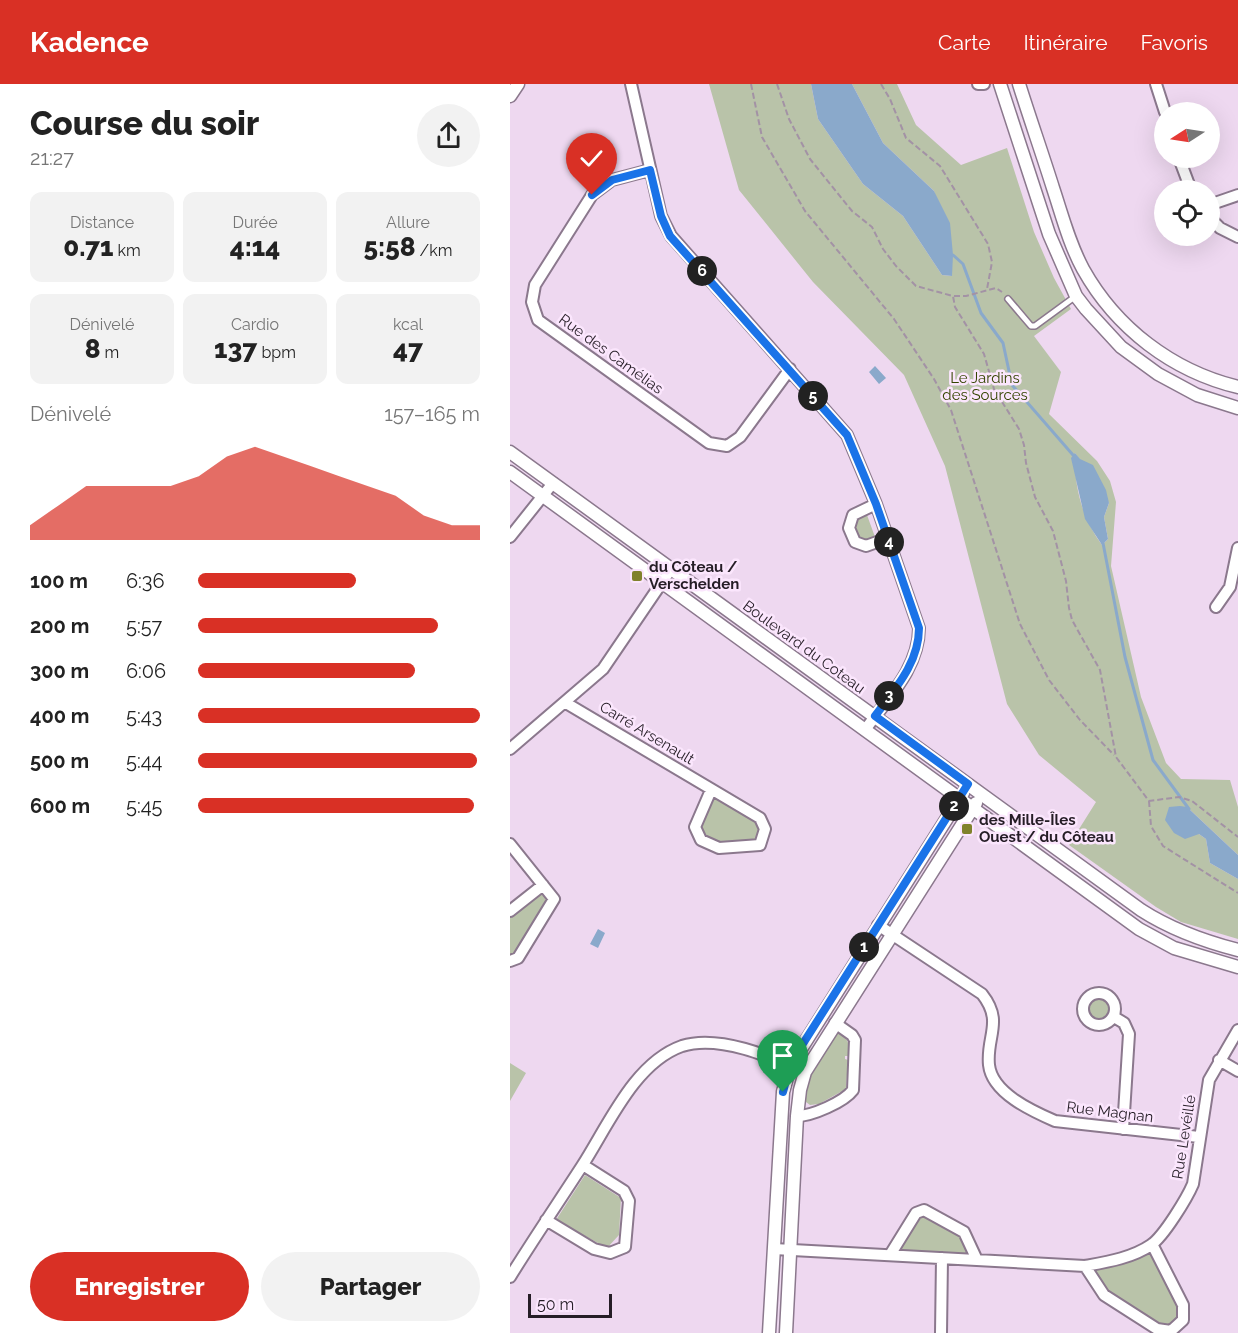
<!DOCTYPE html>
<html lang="fr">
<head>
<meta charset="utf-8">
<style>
	:root { --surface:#fff; --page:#f2f2f2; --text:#222; --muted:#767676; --accent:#d93025 }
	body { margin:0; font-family:Raleway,sans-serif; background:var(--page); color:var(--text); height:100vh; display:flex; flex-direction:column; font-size:22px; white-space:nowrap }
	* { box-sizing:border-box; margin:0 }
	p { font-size:20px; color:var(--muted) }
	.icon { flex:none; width:33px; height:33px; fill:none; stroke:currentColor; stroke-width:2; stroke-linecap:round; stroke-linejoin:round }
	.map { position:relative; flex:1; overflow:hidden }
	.sheet { display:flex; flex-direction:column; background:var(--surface); width:510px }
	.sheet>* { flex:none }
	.needle { width:39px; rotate:258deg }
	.fabs { position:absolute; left:644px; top:18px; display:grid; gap:12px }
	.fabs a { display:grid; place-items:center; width:66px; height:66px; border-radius:50%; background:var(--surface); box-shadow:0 6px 24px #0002; font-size:30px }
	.scale { position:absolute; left:18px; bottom:15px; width:84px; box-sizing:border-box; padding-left:6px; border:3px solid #251d26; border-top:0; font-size:16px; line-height:21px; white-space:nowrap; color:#251d26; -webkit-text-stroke:4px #fbe6fd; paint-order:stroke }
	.pin { position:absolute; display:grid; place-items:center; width:51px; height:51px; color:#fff; margin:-62px -26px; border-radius:50% 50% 50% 0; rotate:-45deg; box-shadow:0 0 6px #0007 }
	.pin .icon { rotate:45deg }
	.km { position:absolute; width:30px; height:30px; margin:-15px; border-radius:50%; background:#222; color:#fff; font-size:16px; line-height:30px; text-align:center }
	.round { display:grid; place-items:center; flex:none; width:63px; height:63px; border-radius:32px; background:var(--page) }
	.summary { display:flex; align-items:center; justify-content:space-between; height:102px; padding:0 30px }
	h1 { font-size:33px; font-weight:800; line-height:45px }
	.stats { display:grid; grid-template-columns:repeat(3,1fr); gap:9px; height:102px; padding:6px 30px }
	.stats div { display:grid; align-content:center; border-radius:12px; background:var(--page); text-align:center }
	.stats b { font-size:26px; font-weight:800 }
	.stats small { font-size:16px; font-weight:400 }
	.stats p { font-size:16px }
	.chart { height:168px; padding:12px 30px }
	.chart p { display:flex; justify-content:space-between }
	.chart svg { width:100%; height:108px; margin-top:6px; fill:var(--accent); opacity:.7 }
	.primary-button { display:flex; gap:12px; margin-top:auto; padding:12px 30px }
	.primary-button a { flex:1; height:69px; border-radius:36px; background:var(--accent); color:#fff; font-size:24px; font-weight:800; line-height:69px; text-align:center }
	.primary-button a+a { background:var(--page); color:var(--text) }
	ul { padding:0 30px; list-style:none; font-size:20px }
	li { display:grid; grid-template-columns:96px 72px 1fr; align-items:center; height:45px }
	li i { height:15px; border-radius:8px; background:var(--accent) }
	header { display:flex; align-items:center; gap:36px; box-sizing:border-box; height:84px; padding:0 30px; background:var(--accent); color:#fff }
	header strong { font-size:28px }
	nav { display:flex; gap:33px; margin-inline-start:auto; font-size:21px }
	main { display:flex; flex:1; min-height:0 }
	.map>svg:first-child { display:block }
	.green { fill:#b9c3a9; fill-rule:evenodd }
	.water { fill:#8aa9cb }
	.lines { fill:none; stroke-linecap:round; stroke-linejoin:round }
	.stream { stroke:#8aa9cb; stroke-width:3 }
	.service-casing { stroke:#8b788d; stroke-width:8 }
	.minor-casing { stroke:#8b788d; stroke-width:14 }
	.tertiary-casing { stroke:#8b788d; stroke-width:15 }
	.path { stroke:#a392a5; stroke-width:2; stroke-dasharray:6 3; stroke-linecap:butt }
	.service { stroke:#fff; stroke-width:5 }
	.minor { stroke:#fff; stroke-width:10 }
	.tertiary { stroke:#fff; stroke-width:12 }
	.route-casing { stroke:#fff; stroke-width:12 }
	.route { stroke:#1a73e8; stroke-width:8 }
	.poi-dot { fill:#80822b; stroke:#fbe6fd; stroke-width:2 }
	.labels { text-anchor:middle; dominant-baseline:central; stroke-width:5; stroke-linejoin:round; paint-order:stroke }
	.street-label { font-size:15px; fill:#251d26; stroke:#fbe6fd }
	.park-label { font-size:15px; fill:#344501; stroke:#fbe6fd }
	.poi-label { font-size:15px; font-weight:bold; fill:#251d26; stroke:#fbe6fd; text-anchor:start }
</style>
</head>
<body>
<header>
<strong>Kadence</strong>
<nav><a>Carte</a><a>Itinéraire</a><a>Favoris</a></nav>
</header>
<main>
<section class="sheet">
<div class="summary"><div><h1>Course du soir</h1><p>21:27</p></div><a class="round"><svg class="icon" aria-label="share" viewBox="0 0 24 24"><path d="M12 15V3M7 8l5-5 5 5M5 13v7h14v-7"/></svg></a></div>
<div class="stats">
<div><p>Distance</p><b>0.71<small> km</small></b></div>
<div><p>Durée</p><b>4:14</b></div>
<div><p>Allure</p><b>5:58<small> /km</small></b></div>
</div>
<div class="stats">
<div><p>Dénivelé</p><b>8<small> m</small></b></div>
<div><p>Cardio</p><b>137<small> bpm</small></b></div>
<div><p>kcal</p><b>47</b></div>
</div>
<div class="chart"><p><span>Dénivelé</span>157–165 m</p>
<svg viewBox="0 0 160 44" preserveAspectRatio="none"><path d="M0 44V38L10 30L20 22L30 22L40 22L50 22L60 18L70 10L80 6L90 10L100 14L110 18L120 22L130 26L140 34L150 38L160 38V44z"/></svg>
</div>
<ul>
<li><b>100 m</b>6:36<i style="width:56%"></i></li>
<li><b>200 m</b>5:57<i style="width:85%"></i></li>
<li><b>300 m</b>6:06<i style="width:77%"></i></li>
<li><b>400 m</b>5:43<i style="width:100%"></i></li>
<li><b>500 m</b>5:44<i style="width:99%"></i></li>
<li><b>600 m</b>5:45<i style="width:98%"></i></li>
</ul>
<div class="primary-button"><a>Enregistrer</a><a>Partager</a></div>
</section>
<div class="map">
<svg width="728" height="1249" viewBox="0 0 728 1249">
	<rect width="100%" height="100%" fill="#eed8f0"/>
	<path class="green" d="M199 0H301L308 35 353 100 393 132 432 191 442 192 424 107 373 59 342 0H387L406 41 451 81 497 64 524 148 544 194 561 225 524 252 551 288 539 330 587 377 600 397 606 418 601 482 631 613 656 679 671 695 720 696 728 723V771L677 723 689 750 696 755 700 779 728 795V855L671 838 646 823 559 761 586 718 529 671 497 620 435 382 394 291 303 198 229 106ZM565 369 599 419 594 433 598 455 592 461C572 434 564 403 565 369Z
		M357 431 365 453 358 456 348 453 345 443 347 434Z
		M204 711 248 737 251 745 248 757 211 760 195 753 191 741Z
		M29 809 35 813 37 818 6 871 0 874V831Z
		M577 924a12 12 0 1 1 24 0a12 12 0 1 1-24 0Z
		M329 949C340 955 339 961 338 972H335V975L338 976 336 1005 309 1020 300 1021 296 1018C295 992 312 971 325 950Z
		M0 979 16 989 0 1017Z
		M75 1091 111 1114 109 1151 97 1164 46 1136Z
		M413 1128 452 1149 464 1174 384 1169Z
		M640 1164 670 1221V1235L661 1245 650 1243 595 1209 579 1185Z"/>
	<path class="water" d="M301 0H342L373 59 424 107 440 139 443 171 442 192 432 191 393 132 353 100 308 35Z
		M365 282 376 294 369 300 359 288Z
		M565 369 570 375 583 381 596 406 599 419 594 433 598 455 592 461 575 435 561 374Z
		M670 722 677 723 728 771V795L700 779 696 755 689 750 675 755 664 749 655 736 659 723Z
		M88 845 95 849 88 864 80 860Z"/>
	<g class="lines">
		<path class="stream" d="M443 171 453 180 471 229 493 259 502 301 563 371
			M593 459 615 573 643 676 679 725"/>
		<defs>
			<path id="service" d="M498 215 521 242H525L566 212"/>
			<path id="minor" d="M121 0 151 132 161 152 337 351 366 420 409 544C409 584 377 615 355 646
				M468 0H474
				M646 0 655 28
				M669 74 681 106
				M140 86 102 96 82 111 25 201 22 218 28 236 199 359 217 362 230 353 280 285
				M699 121 728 111
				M699 133 710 144 728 153
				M366 420 343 431 339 444 345 458 356 462 378 454
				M0 453 43 399
				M706 523 720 503 728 464
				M56 619 250 734 255 745 250 761 209 764 191 756 185 743 201 706
				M0 665 93 585 161 485
				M0 760 44 815 8 874 0 877
				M0 827 33 801
				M368 841 472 910C494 938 476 952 479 981 482 1009 522 1027 545 1037L689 1053
				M573 925a16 16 0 1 1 32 0a16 16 0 1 1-32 0Z
				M604 933 614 939 619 950 613 1045
				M709 976 728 987
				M287 1032C302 1032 334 1018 343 1006L345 956 342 951 325 939
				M36 1136 84 1165 100 1169 115 1163 119 1117 114 1107 73 1081
				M264 1165 575 1182C597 1178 622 1174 641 1161 654 1152 677 1114 683 1100L699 996 728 946
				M380 1171 406 1129 414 1126 454 1148 467 1176
				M575 1182 594 1211 647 1245 661 1247 673 1236V1221L642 1160
				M0 1193C23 1156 48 1119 72 1082 98 1042 124 979 172 962 209 950 261 973 295 988
				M431 1249 432 1174"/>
			<path id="tertiary" d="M490 0 539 150 566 212 576 225 611 263 648 290 687 311 728 324
				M509 0C520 35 532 69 543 104 552 131 559 159 573 185 606 244 662 287 728 303
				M0 12 8 0
				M0 368 631 826C662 846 693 857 728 866
				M0 388 629 845 664 864 728 883
				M259 1249 273 1008 280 982 453 709
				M276 1249 287 1032 290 1006 295 988 466 719"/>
		</defs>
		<use href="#service" class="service-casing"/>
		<use href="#minor" class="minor-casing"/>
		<use href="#tertiary" class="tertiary-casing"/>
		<path class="path" d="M241 0 252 53 295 127 384 235 424 295 441 326 510 540 539 596 570 636 604 671
			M267 0 279 35 300 75 342 127 362 143 373 165 386 182 406 202 443 212 445 223 474 270 484 305 509 345 514 361 516 379 525 413 543 447 556 497 559 524 562 536 590 586 606 673 639 717 669 713 682 717 728 753
			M371 0 380 15 396 54 430 82 478 160 482 178 477 205
			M444 212H456L486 204 492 208
			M639 717 641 742 653 762 728 809"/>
		<use href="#service" class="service"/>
		<use href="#minor" class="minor"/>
		<use href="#tertiary" class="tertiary"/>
	</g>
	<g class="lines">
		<defs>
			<path id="route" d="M82 111 102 96 140 86 151 132 160 152 337 351 366 420 409 544C409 579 385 605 365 632L458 700 287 969 280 982 273 1008"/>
		</defs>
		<use href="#route" class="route-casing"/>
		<use href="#route" class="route"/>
	</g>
	<g class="poi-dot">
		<rect x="121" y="486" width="12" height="12" rx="3"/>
		<rect x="451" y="739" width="12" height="12" rx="3"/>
	</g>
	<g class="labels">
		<g class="street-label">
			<text transform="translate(101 270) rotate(36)">Rue des Camélias</text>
			<text transform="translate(294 563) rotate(36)">Boulevard du Coteau</text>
			<text transform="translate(137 649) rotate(31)">Carré Arsenault</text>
			<text transform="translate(600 1028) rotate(7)">Rue Magnan</text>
			<text transform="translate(674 1053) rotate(-81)">Rue Levéillé</text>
		</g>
		<g class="park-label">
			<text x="475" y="294">Le Jardins<tspan x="475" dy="17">des Sources</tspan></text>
		</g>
		<g class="poi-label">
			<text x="139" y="483">du Côteau /<tspan x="139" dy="17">Verschelden</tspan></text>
			<text x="469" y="736">des Mille-Îles<tspan x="469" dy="17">Ouest / du Côteau</tspan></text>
		</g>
	</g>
</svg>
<div class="fabs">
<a><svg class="needle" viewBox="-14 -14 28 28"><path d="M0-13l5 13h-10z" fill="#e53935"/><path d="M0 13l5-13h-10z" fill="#767676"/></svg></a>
<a><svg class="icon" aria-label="locate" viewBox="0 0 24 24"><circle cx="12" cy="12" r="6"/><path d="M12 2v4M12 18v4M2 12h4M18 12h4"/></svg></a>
</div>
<div class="scale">50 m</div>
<div class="pin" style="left:273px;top:1008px;background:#1e9e55"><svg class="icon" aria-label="arrive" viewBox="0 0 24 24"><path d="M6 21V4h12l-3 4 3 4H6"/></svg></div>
<div class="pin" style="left:82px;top:111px;background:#d93025"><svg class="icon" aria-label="check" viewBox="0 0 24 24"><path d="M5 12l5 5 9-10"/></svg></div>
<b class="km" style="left:354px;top:863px">1</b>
<b class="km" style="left:444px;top:722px">2</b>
<b class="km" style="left:379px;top:612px">3</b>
<b class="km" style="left:379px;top:458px">4</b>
<b class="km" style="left:303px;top:312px">5</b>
<b class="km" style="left:192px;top:187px">6</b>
</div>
</main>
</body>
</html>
